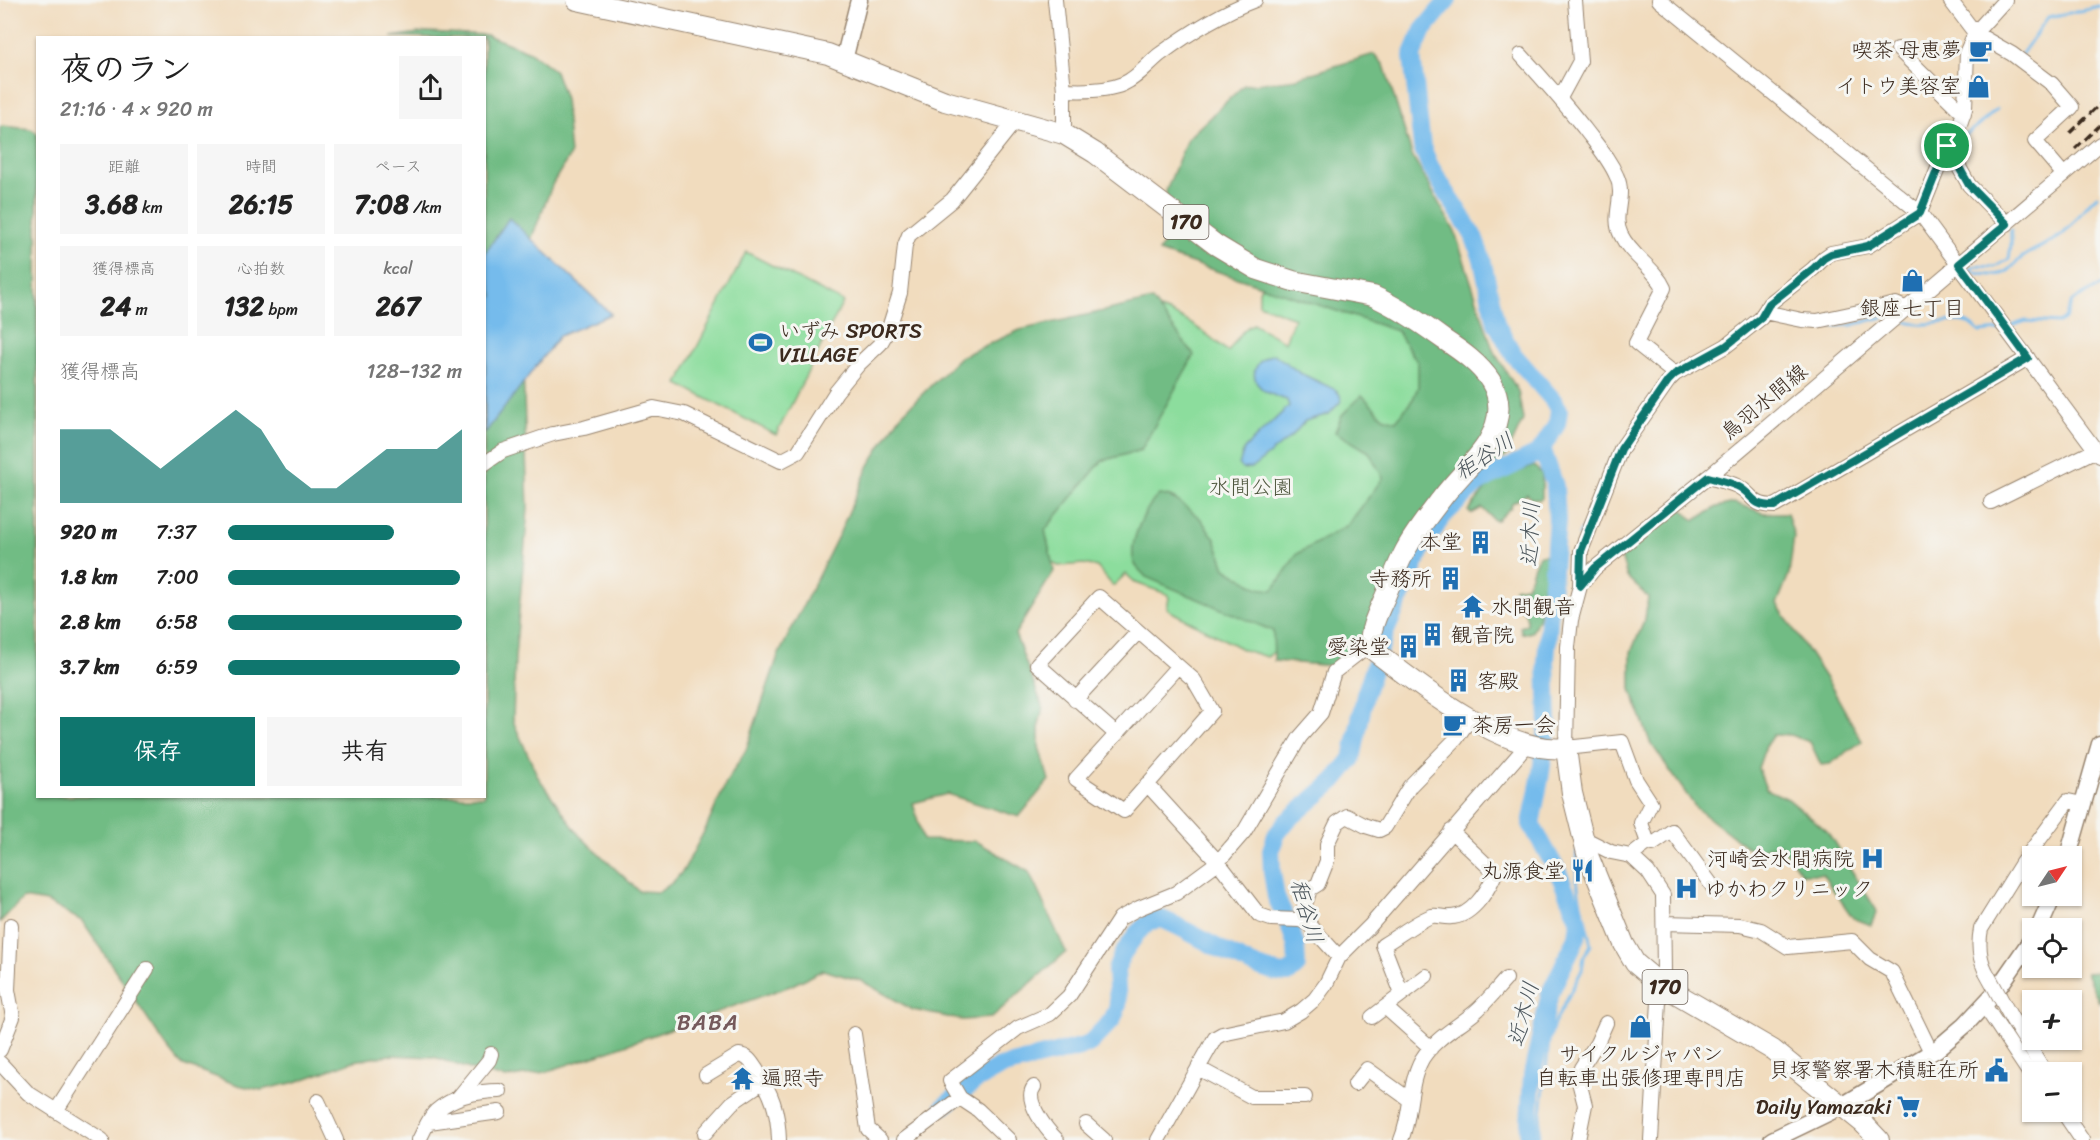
<!DOCTYPE html>
<html lang="ja">
<head>
<meta charset="utf-8">
<style>
	:root { --surface:#fff; --page:#f6f6f6; --text:#222; --muted:#767676; --accent:#0f766e }
	body { margin:0; font-family:Sriracha,"Klee One",sans-serif; background:var(--page); color:var(--text); height:100vh; display:flex; flex-direction:column; font-size:22px; white-space:nowrap }
	* { box-sizing:border-box; margin:0 }
	p { font-size:20px; color:var(--muted) }
	.icon { flex:none; width:33px; height:33px; fill:none; stroke:currentColor; stroke-width:2; stroke-linecap:round; stroke-linejoin:round }
	.map { position:relative; flex:1; overflow:hidden }
	.sheet { position:absolute; left:36px; top:36px; width:450px; height:762px; display:flex; flex-direction:column; background:var(--surface); border-radius:0px; box-shadow:0 2px 4px #0004 }
	.sheet>* { flex:none }
	.needle { width:39px; rotate:55deg }
	.fabs { position:absolute; left:2022px; top:846px; display:grid; gap:12px }
	.fabs a { display:grid; place-items:center; width:60px; height:60px; border-radius:0px; background:var(--surface); box-shadow:0 2px 4px #0004; font-size:30px }
	.pin { position:absolute; display:grid; place-items:center; width:51px; height:51px; color:#fff; margin:-26px; border:3px solid #fff; border-radius:50%; box-shadow:0 2px 6px #0007 }
	.round { display:grid; place-items:center; flex:none; width:63px; height:63px; border-radius:0px; background:var(--page) }
	.headline { display:flex; align-items:center; justify-content:space-between; height:102px; padding:0 24px }
	h1 { font-size:33px; font-weight:800; line-height:45px }
	.stats { display:grid; grid-template-columns:repeat(3,1fr); gap:9px; height:102px; padding:6px 24px }
	.stats div { display:grid; align-content:center; border-radius:0px; background:var(--page); text-align:center }
	.stats b { font-size:26px; font-weight:800 }
	.stats small { font-size:16px; font-weight:400 }
	.stats p { font-size:16px }
	.chart { height:168px; padding:12px 24px }
	.chart p { display:flex; justify-content:space-between }
	.chart svg { width:100%; height:108px; margin-top:6px; fill:var(--accent); opacity:.7 }
	.cta { display:flex; gap:12px; margin-top:auto; padding:12px 24px }
	.cta a { flex:1; height:69px; border-radius:0px; background:var(--accent); color:#fff; font-size:24px; font-weight:800; line-height:69px; text-align:center }
	.cta a+a { background:var(--page); color:var(--text) }
	ul { padding:0 24px; list-style:none; font-size:20px }
	li { display:grid; grid-template-columns:96px 72px 1fr; align-items:center; height:45px }
	li i { height:15px; border-radius:8px; background:var(--accent) }
	.map>svg:first-child { display:block }
	.green { fill:#8cdd9d; stroke:#64845e; stroke-width:1.5 }
	.forest { fill:#71bc84; stroke:#567351; stroke-width:1.5 }
	.water { fill:#75bbec; stroke:#587285; stroke-width:1.5 }
	.lines { fill:none; stroke-linecap:round; stroke-linejoin:round }
	.stream { stroke:#75bbec; stroke-width:3 }
	.river { stroke:#75bbec; stroke-width:18 }
	.minor-casing { stroke:#96836e; stroke-width:16 }
	.major-casing { stroke:#96836e; stroke-width:19 }
	.highway-casing { stroke:#96836e; stroke-width:22 }
	.minor { stroke:#fff; stroke-width:14 }
	.major { stroke:#fff; stroke-width:16 }
	.highway { stroke:#fff; stroke-width:20 }
	.rail { stroke:#3b2a1e; stroke-width:3; stroke-dasharray:9 4.5; stroke-linecap:butt }
	.minor-bridge-casing { stroke:#96836e; stroke-width:16; stroke-linecap:butt }
	.minor-bridge { stroke:#fff; stroke-width:14 }
	.route-casing { stroke:#fff; stroke-width:12 }
	.route { stroke:#0f766e; stroke-width:8 }
	.labels { text-anchor:middle; dominant-baseline:central; stroke-width:6; stroke-linejoin:round; paint-order:stroke }
	.shield { fill:#f6f6f2; stroke:#73675e; stroke-width:1.5 }
	.shield-label { font-size:20px; font-weight:bold; fill:#3b2a1e }
	.poi-label { font-size:21px; fill:#3b2a1e; stroke:#f6f6f2; text-anchor:end }
	.street-label { font-size:21px; fill:#3b2a1e; stroke:#f6f6f2 }
	.park-label { font-size:21px; fill:#4f573e; stroke:#f6f6f2 }
	.water-label { font-size:22px; font-style:italic; fill:#4c565c; stroke:#f6f6f2 }
	.neighbourhood-label { font-size:22px; letter-spacing:1.5px; fill:#75595b; stroke:#f6f6f2 }
</style>
</head>
<body>
<div class="map">
<svg width="2100" height="1140" viewBox="0 0 2100 1140">
	<rect width="100%" height="100%" fill="#f6f6f2"/>
	<filter id="ink" filterUnits="userSpaceOnUse"><feTurbulence type="fractalNoise" baseFrequency=".0167" numOctaves="2"/><feDisplacementMap in="SourceGraphic" scale="12" xChannelSelector="R" yChannelSelector="G"/><feConvolveMatrix kernelMatrix="1 2 1 2 8 2 1 2 1" color-interpolation-filters="sRGB"/></filter>
	<filter id="wash" filterUnits="userSpaceOnUse"><feTurbulence type="fractalNoise" baseFrequency=".008" numOctaves="4" result="noise"/><feDisplacementMap in="SourceGraphic" scale="24" xChannelSelector="R" yChannelSelector="G"/><feGaussianBlur stdDeviation="1.35" result="paint"/><feColorMatrix in="noise" values="0 0 0 0 0 0 0 0 0 0 0 0 0 0 0 0 0 1.4 0 .05"/><feComposite in="paint" operator="in"/></filter>
	<g filter="url(#wash)">
		<rect width="100%" height="100%" fill="#f1dcbe"/>
		<path class="green" d="M746 252 843 302 776 435 678 384Z
			M1263 282 1320 294 1465 363 1285 643 1267 657 1244 650 1172 612 1167 608 1169 598 1167 594 1136 583 1126 574 1113 586 1097 567 1084 564 1058 566 1042 557 1017 384 1152 307C1180 313 1207 333 1228 352 1238 340 1238 332 1253 324L1285 342 1294 318 1259 304V291Z"/>
		<path class="forest" d="M426 32 487 35 530 52 555 71 565 99 570 155 553 183 529 245 522 339 528 509 515 657 513 721 538 777 579 835 639 891 659 892 673 882 683 871 707 826 727 781 746 750 778 656 840 532 869 465 900 416 960 357 1020 330 1152 300 1194 355 1141 450 1102 461 1045 530 1054 571 1015 634 1043 708 1039 724V747L1049 780 1019 817 947 794 913 803 923 840 976 841 1029 872 1066 952 991 1018 962 1020 913 1010 862 981 823 970 790 986 600 1054 545 1072 505 1078 475 1071 434 1057 390 1055 354 1061 296 1082 261 1090 238 1085 181 1064 167 1047 82 921 47 902 23 898 0 922V127L2 126 31 129 37 133 38 796H484V38L391 37Z
			M1374 54 1384 65 1412 155 1455 232 1493 350 1518 391 1523 420 1506 456 1469 477 1422 539 1362 646 1334 666 1274 661 1273 631 1146 577C1142 572 1135 567 1134 562 1128 543 1145 507 1159 495L1168 496 1176 500 1200 518 1215 539 1225 568 1258 588 1273 590 1297 554 1348 525 1383 478 1369 452 1335 432 1342 415 1362 395 1383 417 1396 421 1413 399 1418 387V363L1397 331 1159 252 1170 230 1166 191 1187 139 1244 85 1290 80Z
			M1534 466 1542 474V498L1540 500 1531 498 1527 494 1512 503 1511 507 1497 520H1494L1482 508 1471 514 1468 511 1491 482Z
			M1734 503 1764 513H1787L1794 536 1789 574 1777 604 1832 688 1862 741 1830 764 1821 765 1810 742 1790 735H1773L1766 745 1758 768 1766 789 1788 799 1827 831 1877 911 1871 925 1853 918 1822 874H1802L1780 844 1761 850 1747 847 1696 808 1650 742 1631 689V652L1645 619 1648 597 1627 577 1620 553 1680 506 1694 521 1717 507Z
			M1540 555H1546L1548 563 1540 600 1539 617 1532 632 1522 634 1520 627 1527 624C1527 613 1524 610 1515 606L1514 588 1526 586C1533 576 1532 563 1540 555Z
			M2100 972V1004L2086 973Z"/>
		<path class="water" d="M509 218 611 314 559 336 485 433V300L493 296 485 266V253Z
			M1274 354 1300 373 1336 390 1340 395 1341 401 1329 414 1305 421 1292 436 1252 468 1242 469 1239 465 1244 449 1289 406 1287 400C1278 397 1266 394 1260 387 1247 372 1259 358 1274 354Z"/>
		<g class="lines">
			<path class="stream" d="M2021 55 2048 17 2100 7
				M1954 144 1985 120 1997 109
				M1969 270C1981 275 1999 278 2009 270 2013 267 2015 263 2019 260 2032 249 2049 245 2063 234 2076 222 2084 207 2097 196
				M1969 270 1977 266 1995 267 2009 259 2011 246V230
				M1902 320C1926 331 1949 316 1968 323 1972 325 1976 329 1980 332L2000 330
				M2011 326 2026 321 2059 323 2065 318 2072 301 2100 286
				M1815 327 1852 325 1891 315
				M1579 535 1584 526
				M1566 594V608
				M1538 1140 1549 1041 1554 1024 1582 970 1584 956 1591 945C1584 913 1573 883 1577 851"/>
			<path class="river" d="M944 1106 980 1078 1000 1067 1088 1045 1112 1020 1118 1006 1116 970 1122 955 1137 933 1150 921 1162 919 1173 924C1203 938 1257 974 1288 974L1297 966 1296 946 1289 925 1276 897 1272 872 1271 850 1276 835 1287 821 1334 781 1352 759 1365 695 1386 631 1422 548 1443 516 1477 484 1489 477 1535 455 1542 448 1557 424 1559 411 1553 400 1513 354 1496 323 1482 259 1473 235 1430 166 1422 147 1412 56 1423 30 1448 0
				M1528 1140 1532 1075 1550 993 1577 937 1579 921 1558 872 1531 824 1540 779 1548 724 1546 660 1557 520 1555 486 1542 448"/>
		</g>
	</g>
	<g filter="url(#ink)">
		<g class="lines">
			<defs>
				<path id="minor" d="M1055 0 1064 90V134
					M1659 0 1920 213 2100 456
					M1950 0 1975 33 2012 54 2052 84 2072 107 2035 141 2064 175
					M1898 49 1964 114
					M1521 55C1543 79 1564 103 1584 128 1596 144 1609 158 1617 177 1626 197 1611 216 1621 235 1631 256 1655 268 1664 288L1636 343 1675 374
					M1064 90C1082 91 1106 91 1123 84 1137 78 1147 65 1159 55 1189 33 1220 13 1255 0
					M1560 98 1580 61 1575 1
					M1947 146 1969 185 2007 224
					M1764 312 1802 320 1817 321 1896 304 1907 309
					M484 464 503 451 553 434 584 428 654 408 684 414 781 461 798 452 836 392 858 365 880 344 889 328 900 293 905 245 909 235 952 200 1016 120
					M1708 477C1718 480 1728 482 1737 486 1754 494 1750 506 1775 506L2028 358
					M1991 502 2096 450
					M1580 586 1581 551 1621 449 1669 380 1675 374 1726 346 1761 318 1769 304 1813 269 1824 258 1831 253 1868 246 1920 213 1947 146 1960 124 1965 109 1967 51 1975 33 2005 0
					M1075 700 1138 632
					M1116 734 1037 664 1099 597 1194 680 1212 711 1124 811 1076 779 1178 666
					M1147 784 1218 862 1259 915 1271 919 1300 920 1309 924 1339 957
					M1583 838 1611 852 1631 856 1648 872 1663 895 1664 971 1660 984 1651 1140
					M1648 843 1653 844 1672 831 1716 891
					M1631 856 1648 843 1641 823 1651 803 1636 780 1622 742 1566 748 1568 647 1571 620 1580 586 1595 568 1708 477 2100 144
					M1300 920 1310 889 1318 884 1327 861V844L1337 823 1347 816 1366 826 1379 830 1385 827 1410 786 1456 739 1470 718
					M1664 923 1740 925 1761 930 1788 947 1852 941 1870 959 1892 972 1931 1052
					M1985 970C1979 957 1978 944 1981 929L2022 863 2068 801 2083 804
					M1402 994 1383 945C1399 936 1417 921 1432 916 1438 915 1445 918 1451 917 1471 917 1487 892 1494 876L1492 870 1451 831
					M1984 1005 2032 1077
					M1385 1007 1431 1048
					M1372 1017 1426 976
					M2012 1019 2045 1072
					M854 1034 868 1129 880 1140
					M0 1050 13 1017 8 990 11 925
					M0 1063 28 1093 102 1140
					M1198 1068 1252 1097H1305
					M706 1075 739 1055C748 1056 751 1062 756 1069 772 1094 778 1110 779 1140
					M1355 1084 1367 1069 1410 1100
					M1034 1087C1023 1100 1047 1130 1057 1140
					M458 1098 489 1060 491 1054
					M318 1101 336 1140
					M56 1111 147 969
					M2063 1112 2082 1140
					M429 1122 499 1112
					M1086 1124 1104 1140
					M705 1133 732 1103 764 1081
					M419 1140C424 1131 429 1117 436 1111 454 1096 477 1091 500 1091
					M904 1140 960 1098
					M1009 1140 978 1110 960 1098 950 1081 1018 1028 1050 1014 1069 996 1120 918 1139 908 1176 893 1218 862 1244 832 1300 737 1321 713 1334 672 1370 644
					M1158 1140 1215 1038 1222 1034 1284 1021 1301 1011 1315 999 1326 984 1339 957 1370 926 1528 744
					M1401 1140C1412 1114 1408 1084 1422 1059 1434 1039 1457 1027 1474 1013 1486 1003 1496 990 1506 979
					M1578 1140 1585 1105 1578 1078 1581 1068 1597 1043 1606 1023"/>
				<path id="major" d="M844 60 859 0
					M2068 856 2100 744
					M2039 928 2053 896
					M1772 1140 1842 1106 1937 1049 1965 1025 1994 994 2032 939"/>
				<path id="highway" d="M577 0 828 54 945 101 1064 134 1095 153 1216 245 1256 269 1293 281 1373 296C1398 307 1421 323 1443 339 1481 364 1517 392 1488 442 1476 462 1456 479 1442 498 1429 515 1415 532 1405 551 1397 566 1391 582 1385 597 1379 610 1366 635 1372 649 1418 685 1505 755 1566 748L1572 793 1587 853 1624 944 1635 963 1660 984 1773 1050 1863 1123 1879 1140"/>
			</defs>
			<use href="#minor" class="minor-casing"/>
			<use href="#major" class="major-casing"/>
			<use href="#highway" class="highway-casing"/>
			<use href="#minor" class="minor"/>
			<use href="#major" class="major"/>
			<use href="#highway" class="highway"/>
			<path class="rail" d="M2070 133 2100 104
				M2075 149 2100 125"/>
			<defs>
				<path id="minor-bridge" d="M1985 970 2012 1019"/>
			</defs>
			<use href="#minor-bridge" class="minor-bridge-casing"/>
			<use href="#minor-bridge" class="minor-bridge"/>
		</g>
	</g>
	<g class="lines" filter="url(#ink)">
		<defs>
			<path id="route" d="M1947 146 1969 185 2007 224 1959 264 2028 358 1774 506C1750 506 1754 494 1737 486 1728 482 1718 480 1708 477L1595 568 1580 586 1581 551 1621 449 1668 381 1675 374 1726 346 1761 318 1769 304 1813 269 1824 258 1831 254 1868 246 1920 213Z"/>
		</defs>
		<use href="#route" class="route-casing"/>
		<use href="#route" class="route"/>
	</g>
	<defs>
		<symbol id="cafe-bare" viewBox="-9 -9 18 18"><path d="M-5.5-4.5H6V0H3Q3 3.5 0 3.5H-2.5Q-5.5 3.5-5.5 0ZM3-3.2v2h1.7v-2ZM-6 4.5H4V6H-6Z" fill="#1f6fb2" stroke="#f6f6f2" stroke-width="2.5" paint-order="stroke"/></symbol>
		<symbol id="shop-bare" viewBox="-9 -9 18 18"><path d="M-5-2.5h2.3a2.7 3.5 0 0 1 5.4 0H5L5.5 6h-11ZM-1.5-2.5h3a1.5 2.3 0 0 0-3 0Z" fill="#1f6fb2" stroke="#f6f6f2" stroke-width="2.5" paint-order="stroke"/></symbol>
		<symbol id="stadium-bare" viewBox="-9 -9 18 18"><path d="M0-5a6.5 5 0 1 0 0 10a6.5 5 0 1 0 0-10ZM-3.5-1.8h7v3.6h-7Z" fill="#1f6fb2" stroke="#f6f6f2" stroke-width="2.5" paint-order="stroke"/></symbol>
		<symbol id="building-bare" viewBox="-9 -9 18 18"><path d="M-4-6H4V6H1V3H-1V6H-4ZM-2.5-4.3h1.7v1.8h-1.7ZM.8-4.3h1.7v1.8H.8ZM-2.5-1h1.7V.8h-1.7ZM.8-1h1.7V.8H.8Z" fill="#1f6fb2" stroke="#f6f6f2" stroke-width="2.5" paint-order="stroke"/></symbol>
		<symbol id="temple-bare" viewBox="-9 -9 18 18"><path d="M0-6L5-2H3V0L6.5 2.5H4V6H1.5V3h-3V6H-4V2.5H-6.5L-3 0V-2H-5Z" fill="#1f6fb2" stroke="#f6f6f2" stroke-width="2.5" paint-order="stroke"/></symbol>
		<symbol id="hospital-bare" viewBox="-9 -9 18 18"><path d="M-5-5h3v3.5h4V-5h3V5h-3V1.5h-4V5h-3Z" fill="#1f6fb2" stroke="#f6f6f2" stroke-width="2.5" paint-order="stroke"/></symbol>
		<symbol id="restaurant-bare" viewBox="-9 -9 18 18"><path d="M-5-6h1v4h1v-4h1v4h1v-4h1v5L-1.5 .5V6h-2V.5L-5-1ZM5-6V6H3V1.5H1.5Q1.5-4 5-6Z" fill="#1f6fb2" stroke="#f6f6f2" stroke-width="2.5" paint-order="stroke"/></symbol>
		<symbol id="civic-bare" viewBox="-9 -9 18 18"><path d="M-.6-6.5H3V-4.5H.6V-3L4-1V1h2V6H-6V1h2V-1L-.6-3ZM-1.2 2.5V6h2.4V2.5Z" fill="#1f6fb2" stroke="#f6f6f2" stroke-width="2.5" paint-order="stroke"/></symbol>
		<symbol id="supermarket-bare" viewBox="-9 -9 18 18"><path d="M-6-5.5h2.5l.6 2H6L4.5 2H-2.5L-4.4-4H-6ZM-1.5 3.2a1.3 1.3 0 1 0 .1 0ZM3 3.2a1.3 1.3 0 1 0 .1 0Z" fill="#1f6fb2" stroke="#f6f6f2" stroke-width="2.5" paint-order="stroke"/></symbol>
	</defs>
	<g fill-rule="evenodd">
		<use href="#cafe-bare" x="1964" y="34" width="33" height="33"/>
		<use href="#shop-bare" x="1962" y="70" width="33" height="33"/>
		<use href="#shop-bare" x="1896" y="264" width="33" height="33"/>
		<use href="#stadium-bare" x="744" y="326" width="33" height="33"/>
		<use href="#building-bare" x="1464" y="526" width="33" height="33"/>
		<use href="#building-bare" x="1434" y="562" width="33" height="33"/>
		<use href="#temple-bare" x="1456" y="590" width="33" height="33"/>
		<use href="#building-bare" x="1416" y="618" width="33" height="33"/>
		<use href="#building-bare" x="1392" y="630" width="33" height="33"/>
		<use href="#building-bare" x="1442" y="664" width="33" height="33"/>
		<use href="#cafe-bare" x="1438" y="708" width="33" height="33"/>
		<use href="#hospital-bare" x="1856" y="842" width="33" height="33"/>
		<use href="#restaurant-bare" x="1566" y="854" width="33" height="33"/>
		<use href="#hospital-bare" x="1670" y="872" width="33" height="33"/>
		<use href="#shop-bare" x="1624" y="1010" width="33" height="33"/>
		<use href="#civic-bare" x="1980" y="1054" width="33" height="33"/>
		<use href="#temple-bare" x="726" y="1062" width="33" height="33"/>
		<use href="#supermarket-bare" x="1892" y="1090" width="33" height="33"/>
	</g>
	<g class="labels">
		<g class="shield">
			<rect x="1163.5" y="205" width="45" height="34" rx="4.5"/>
			<rect x="1642.5" y="970" width="45" height="34" rx="4.5"/>
		</g>
		<g class="shield-label">
			<text x="1186" y="222">170</text>
			<text x="1665" y="987">170</text>
		</g>
		<g class="poi-label">
			<text x="1962" y="50">喫茶 母恵夢</text>
			<text x="1961" y="86">イトウ美容室</text>
			<text x="1912" y="308" text-anchor="middle">銀座七丁目</text>
			<text x="779" y="331" text-anchor="start">いずみ SPORTS<tspan x="779" dy="24">VILLAGE</tspan></text>
			<text x="1462" y="542">本堂</text>
			<text x="1432" y="579">寺務所</text>
			<text x="1491" y="607" text-anchor="start">水間観音</text>
			<text x="1451" y="635" text-anchor="start">観音院</text>
			<text x="1390" y="647">愛染堂</text>
			<text x="1477" y="681" text-anchor="start">客殿</text>
			<text x="1472" y="725" text-anchor="start">茶房一会</text>
			<text x="1854" y="859">河崎会水間病院</text>
			<text x="1565" y="871">丸源食堂</text>
			<text x="1705" y="889" text-anchor="start">ゆかわクリニック</text>
			<text x="1641" y="1054" text-anchor="middle">サイクルジャパン<tspan x="1641" dy="24">自転車出張修理専門店</tspan></text>
			<text x="1979" y="1070">貝塚警察署木積駐在所</text>
			<text x="761" y="1078" text-anchor="start">遍照寺</text>
			<text x="1891" y="1107">Daily Yamazaki</text>
		</g>
		<g class="street-label">
			<text transform="translate(1764 402) rotate(-40)">鳥羽水間線</text>
		</g>
		<g class="park-label">
			<text x="1251" y="487">水間公園</text>
		</g>
		<g class="water-label">
			<text transform="translate(1484 456) rotate(-33)">秬谷川</text>
			<text transform="translate(1530 534) rotate(-88)">近木川</text>
			<text transform="translate(1307 911) rotate(74)">秬谷川</text>
			<text transform="translate(1523 1014) rotate(-75)">近木川</text>
		</g>
		<g class="neighbourhood-label">
			<text x="708" y="1022">BABA</text>
		</g>
	</g>
</svg>
<div class="fabs">
<a><svg class="needle" viewBox="-14 -14 28 28"><path d="M0-13l5 13h-10z" fill="#e53935"/><path d="M0 13l5-13h-10z" fill="#767676"/></svg></a>
<a><svg class="icon" aria-label="locate" viewBox="0 0 24 24"><circle cx="12" cy="12" r="6"/><path d="M12 2v4M12 18v4M2 12h4M18 12h4"/></svg></a>
<a>+</a>
<a>−</a>
</div>
<div class="pin" style="left:1947px;top:146px;background:#1e9e55"><svg class="icon" aria-label="arrive" viewBox="0 0 24 24"><path d="M6 21V4h12l-3 4 3 4H6"/></svg></div>
<section class="sheet">
<div class="headline"><div><h1>夜のラン</h1><p>21:16 · 4 × 920 m</p></div><a class="round"><svg class="icon" aria-label="share" viewBox="0 0 24 24"><path d="M12 15V3M7 8l5-5 5 5M5 13v7h14v-7"/></svg></a></div>
<div class="stats">
<div><p>距離</p><b>3.68<small> km</small></b></div>
<div><p>時間</p><b>26:15</b></div>
<div><p>ペース</p><b>7:08<small> /km</small></b></div>
</div>
<div class="stats">
<div><p>獲得標高</p><b>24<small> m</small></b></div>
<div><p>心拍数</p><b>132<small> bpm</small></b></div>
<div><p>kcal</p><b>267</b></div>
</div>
<div class="chart"><p><span>獲得標高</span>128–132 m</p>
<svg viewBox="0 0 160 44" preserveAspectRatio="none"><path d="M0 44V14L10 14L20 14L30 22L40 30L50 22L60 14L70 6L80 14L90 30L100 38L110 38L120 30L130 22L140 22L150 22L160 14V44z"/></svg>
</div>
<ul>
<li><b>920 m</b>7:37<i style="width:71%"></i></li>
<li><b>1.8 km</b>7:00<i style="width:99%"></i></li>
<li><b>2.8 km</b>6:58<i style="width:100%"></i></li>
<li><b>3.7 km</b>6:59<i style="width:99%"></i></li>
</ul>
<div class="cta"><a>保存</a><a>共有</a></div>
</section>
</div>
</body>
</html>
